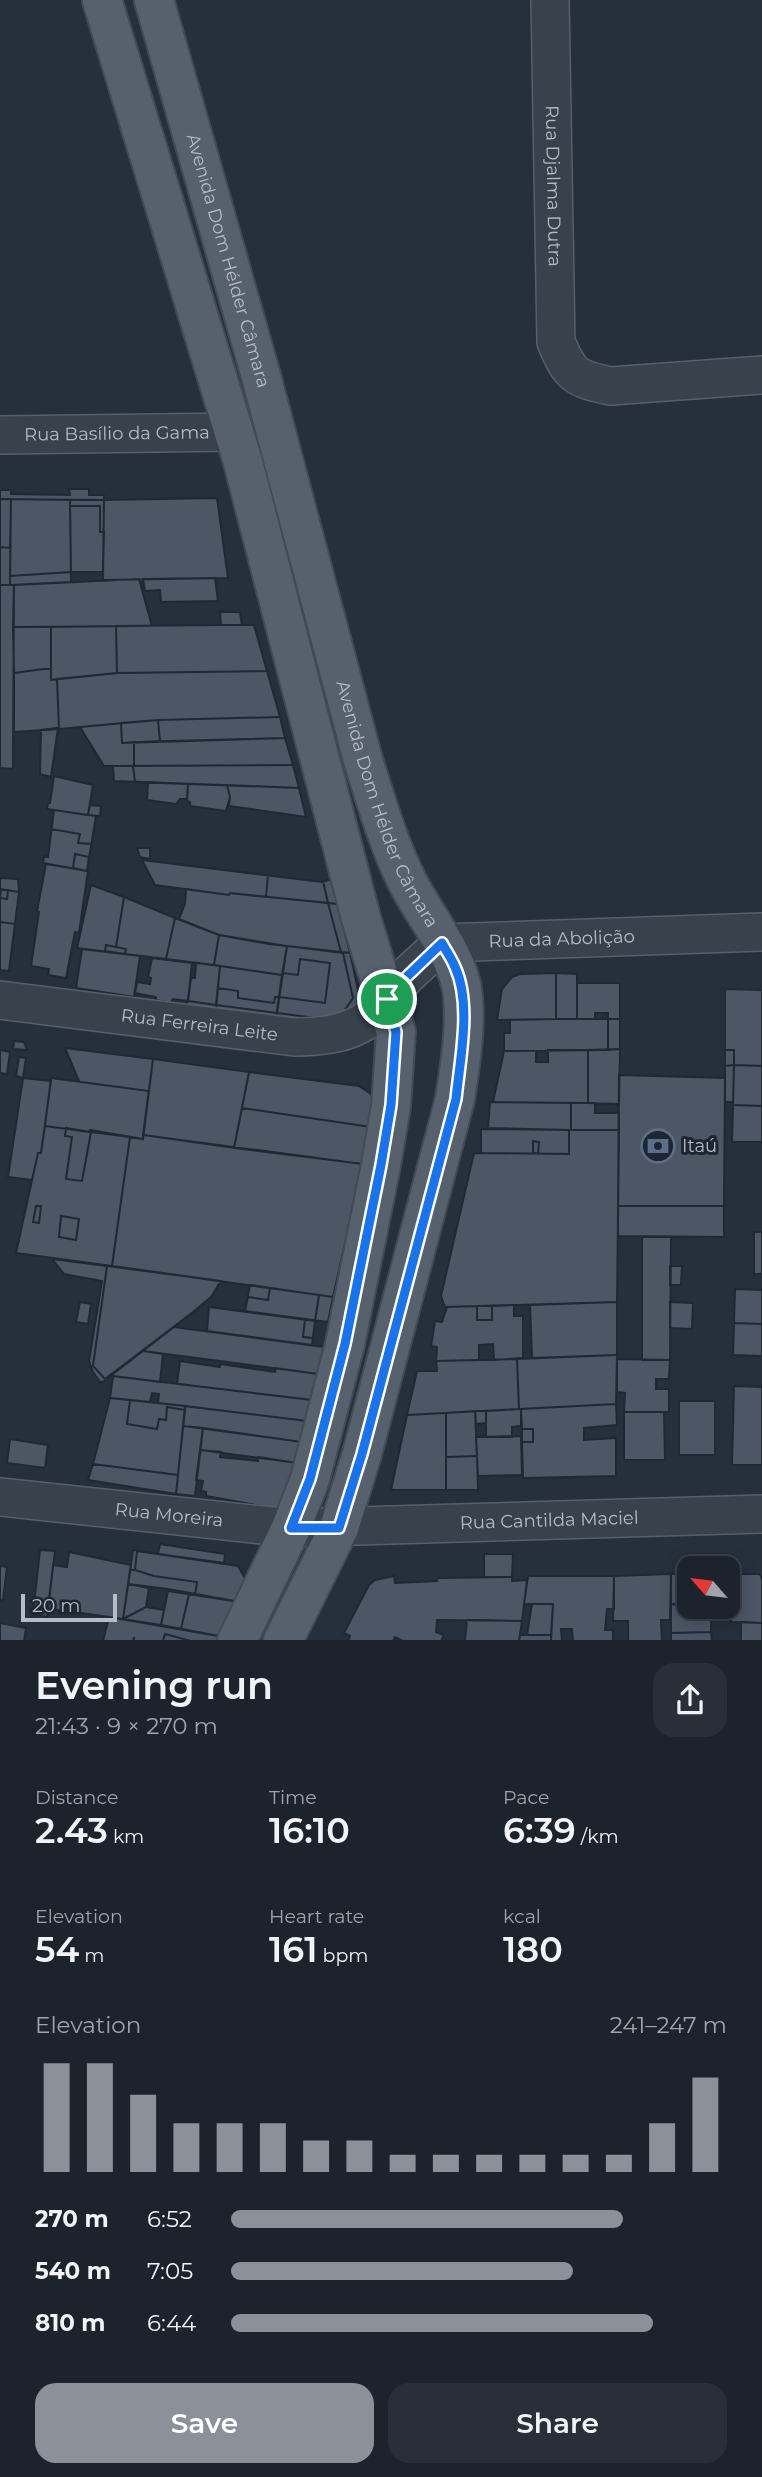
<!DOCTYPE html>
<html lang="en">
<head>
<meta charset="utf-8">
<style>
	:root { --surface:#1c232d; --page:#292f39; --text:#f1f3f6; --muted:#a0a4aa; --line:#3a4049; --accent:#8c9099 }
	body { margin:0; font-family:Montserrat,sans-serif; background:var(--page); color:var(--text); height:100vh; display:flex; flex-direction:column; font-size:26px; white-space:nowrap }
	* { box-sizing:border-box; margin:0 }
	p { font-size:23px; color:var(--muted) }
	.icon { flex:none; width:38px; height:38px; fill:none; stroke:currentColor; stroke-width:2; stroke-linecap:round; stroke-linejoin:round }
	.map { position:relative; height:1640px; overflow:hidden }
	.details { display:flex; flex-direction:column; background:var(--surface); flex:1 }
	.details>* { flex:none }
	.needle { width:46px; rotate:298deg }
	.tools { position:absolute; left:677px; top:1556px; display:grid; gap:14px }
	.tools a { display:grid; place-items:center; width:63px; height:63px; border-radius:14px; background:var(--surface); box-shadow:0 4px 18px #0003,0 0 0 2px var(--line); font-size:35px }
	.scale { position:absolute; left:21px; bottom:18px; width:96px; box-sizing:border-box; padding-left:7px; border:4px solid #b5bcc8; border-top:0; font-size:19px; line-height:24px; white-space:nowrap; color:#b5bcc8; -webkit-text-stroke:5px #1e2632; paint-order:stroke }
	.pin { position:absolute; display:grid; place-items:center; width:60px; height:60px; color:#fff; margin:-30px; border:4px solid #fff; border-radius:50%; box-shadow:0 2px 7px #0007 }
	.round { display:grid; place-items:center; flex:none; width:74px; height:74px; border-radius:21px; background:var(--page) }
	.summary { display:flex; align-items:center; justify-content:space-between; height:119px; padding:0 35px }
	h1 { font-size:38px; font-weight:600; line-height:52px }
	.stats { display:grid; grid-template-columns:repeat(3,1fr); gap:10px; height:119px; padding:7px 35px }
	.stats div { display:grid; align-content:center }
	.stats b { font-size:35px; font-weight:600 }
	.stats small { font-size:19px; font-weight:400 }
	.stats p { font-size:19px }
	.chart { height:196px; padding:14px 35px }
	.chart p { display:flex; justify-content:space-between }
	.chart svg { width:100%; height:126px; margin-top:7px; stroke:var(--accent); stroke-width:6 }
	.button { display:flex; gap:14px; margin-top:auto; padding:14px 35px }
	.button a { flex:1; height:80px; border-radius:21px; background:var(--accent); color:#fff; font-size:28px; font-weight:600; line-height:80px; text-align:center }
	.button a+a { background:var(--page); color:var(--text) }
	ul { padding:0 35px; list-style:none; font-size:23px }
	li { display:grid; grid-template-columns:112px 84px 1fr; align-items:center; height:52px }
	li i { height:18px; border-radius:9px; background:var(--accent) }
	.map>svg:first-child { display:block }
	.building { fill:#4c5665; stroke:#202834; stroke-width:2 }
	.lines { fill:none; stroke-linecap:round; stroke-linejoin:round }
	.minor-casing { stroke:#575f6b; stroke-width:40 }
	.major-casing { stroke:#424a56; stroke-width:42 }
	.minor { stroke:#39414d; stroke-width:37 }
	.major { stroke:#57606d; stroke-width:38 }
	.route-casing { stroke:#fff; stroke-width:14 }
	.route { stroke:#1a73e8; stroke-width:9 }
	.labels { text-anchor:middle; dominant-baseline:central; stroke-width:6; stroke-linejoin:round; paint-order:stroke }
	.street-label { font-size:18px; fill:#b5bcc8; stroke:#1e2632 }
	.poi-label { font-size:18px; fill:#b5bcc8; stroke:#1e2632; text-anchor:start }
</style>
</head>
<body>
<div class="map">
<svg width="762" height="1641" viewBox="0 0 762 1641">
	<rect width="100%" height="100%" fill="#262f3c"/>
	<path class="building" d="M69 489H89V495H104V500L0 499V490H11V494L70 495Z
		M217 498 228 578 103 580 104 500Z
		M0 499H11L10 585H0Z
		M0 499H11L10 585H0Z
		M0 499H11L10 548 0 547Z
		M11 499 70 500 71 572 10 576Z
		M11 499 70 500 71 582 10 585Z
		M70 500H104L103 572H71Z
		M70 506H100V532H104L103 572H71Z
		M215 578 218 601 161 602 160 590 145 591 143 579Z
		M139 579 152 626 13 627 14 585Z
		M0 585H14L13 769 0 768Z
		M220 612H240L242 625H221Z
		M221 625H254L267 671 117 673 116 626Z
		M116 626 117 673 51 680V627Z
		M13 627H51V668L14 673Z
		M51 668V680L57 679 59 729 14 732V673Z
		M267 671 280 717 158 720 59 729 57 679 117 673Z
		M280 717 285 738 122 743 121 723 158 720Z
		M158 720 160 741 122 743 121 723Z
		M121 723 122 743 134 742V766H104L80 727Z
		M58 728 51 777 40 774 41 730Z
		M285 738 293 765 134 766V742Z
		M293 765 299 788 135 782 133 766Z
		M293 765 299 788 114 781 113 766Z
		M54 776 93 785 88 815 47 809 48 803H50Z
		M148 782 188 784 187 799H180L176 804 147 800Z
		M188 784 227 785 230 797 226 811 190 806V802L187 801Z
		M227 785 299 788 306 817 229 806 230 797Z
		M90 805 101 806 100 816 88 815Z
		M54 810 96 816 87 871 43 863 44 856 48 857Z
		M54 810 96 816 92 844 78 843 80 834 51 829Z
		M137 848H150V859L140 857Z
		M75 854 89 857 87 871 73 868Z
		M142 860 322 882 332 879 338 904 230 893 229 895 155 885Z
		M142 860 268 875 266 897 230 893 229 895 155 885Z
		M46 864 88 871 79 933 75 932 66 978 48 975 49 969 31 966 39 912 37 911Z
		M0 878 18 879 19 892 9 971 0 970Z
		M332 879 338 904 328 903 323 881Z
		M91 885 124 897 116 947 126 949 125 954 77 948Z
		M0 889 19 892 15 924 0 922Z
		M186 889 229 895 230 893 338 904 350 953 269 944 219 935 179 919 185 904Z
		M1 890H8L7 899 0 898Z
		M124 897 175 918 166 959 125 954 126 949 116 947Z
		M328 903 338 904 350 953 341 952Z
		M175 918 219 935 214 965 166 959Z
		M219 935 287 946 282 975 214 965Z
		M106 945 126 949 125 954 105 951Z
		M287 946 350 953 359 994 355 1012 336 1027 276 1018Z
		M287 946 343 953 353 998 340 1017 323 1019 277 1013Z
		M82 949 140 956 134 997 76 988Z
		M152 958 192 963 188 1001 173 999 171 1003 156 1000V997L135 993 137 982 150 984 151 978 148 977Z
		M300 959 330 963 325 1003 279 997 283 973 298 975Z
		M196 963 220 966 216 1010 187 1005 191 978H195Z
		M196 963 220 966 216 1005 188 1001 191 978H195Z
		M220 966 282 975 277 1013 216 1005Z
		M220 966 282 975 279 997H275L274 1003 238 998V991L218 988Z
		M220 966 282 975 276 1018 216 1010Z
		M556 973V1019L497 1020 502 989 512 977 520 974Z
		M556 973 577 974V1019H556Z
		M577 983H620V1019H608V1013H595V1019H577Z
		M725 989 762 990V1066L734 1065V1050H725Z
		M556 1019H608V1050L504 1051V1033H510V1020Z
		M608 1019H620V1049L608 1050Z
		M14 1041 24 1042 27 1050 13 1049Z
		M65 1048 153 1059 143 1139 90 1130V1132L45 1126 51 1078 79 1081Z
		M620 1049 619 1104 588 1103V1050Z
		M0 1050 10 1052 7 1074 0 1073Z
		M548 1050H588V1103L493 1102 504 1051H536V1062H548Z
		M725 1050H734V1065L725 1066Z
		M19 1057 26 1058 23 1078 16 1076Z
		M153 1059 249 1072 234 1148 143 1135Z
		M734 1065 733 1102H725V1066Z
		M734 1065 762 1066V1106L733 1105Z
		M249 1072 359 1086 371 1094 376 1106 371 1127 242 1108Z
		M619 1075 725 1078 724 1206H618Z
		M23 1078 51 1081 41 1153H38L32 1180 8 1177Z
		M51 1078 149 1091 143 1139 90 1130V1132L45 1126Z
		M490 1102 571 1103V1130L488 1128Z
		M571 1103H595V1113H619V1130H571Z
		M733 1105 762 1106V1142H732Z
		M242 1108 371 1127 363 1164 234 1148Z
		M45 1126 130 1137 112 1266 16 1253 38 1153H41Z
		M66 1128 91 1132 82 1181 66 1179 72 1137 65 1136Z
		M481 1129 569 1130V1154L481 1153Z
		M569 1130H619L617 1302 445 1307 441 1296 474 1153 569 1154Z
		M143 1135 363 1164 333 1297 112 1266 130 1137 143 1139Z
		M533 1141 539 1142 538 1154 533 1153Z
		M36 1206H41L39 1223 33 1222Z
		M618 1206H724V1237L618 1236Z
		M61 1216 79 1219 76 1240 59 1237Z
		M754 1232H762V1274H754Z
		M642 1237H671L670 1360H642Z
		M52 1259 107 1266 221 1281 211 1297 193 1312 101 1383 93 1372 89 1361 102 1281 64 1274Z
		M107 1266H112L221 1281 211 1297 193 1312 105 1379 93 1366Z
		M670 1266H682L681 1285H670Z
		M250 1285 333 1297 328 1322 245 1311Z
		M270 1288 319 1295 315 1321 245 1311 248 1297 268 1300Z
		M735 1289 762 1290V1324L734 1323Z
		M80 1302 91 1304 88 1324 76 1322Z
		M617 1302V1355L532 1358 530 1305Z
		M670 1302 693 1303 692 1329 670 1328Z
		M514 1305V1316H523V1358L494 1360 493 1344 479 1345V1360L436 1361 437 1347 431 1346 435 1321 442 1322 447 1307 477 1306V1320H492V1306Z
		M477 1306H492V1320H477Z
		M209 1307 315 1321 312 1345 207 1331Z
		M209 1307 305 1319 303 1337 313 1338 312 1345 207 1331Z
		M734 1323 762 1324V1356L733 1355Z
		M174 1327 324 1347 318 1374 143 1351Z
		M143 1351 163 1354 160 1382 113 1376V1374Z
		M617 1355 616 1404 519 1409 517 1359Z
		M517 1359 519 1409 407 1415 417 1371H437L436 1361Z
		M617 1359 670 1360 669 1379H656V1389H669V1412H624L625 1393 617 1392Z
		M180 1361 220 1367V1364L275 1372 276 1368 318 1374 312 1400 177 1384Z
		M113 1376 312 1400 307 1421 158 1403 159 1394 152 1393 150 1402 110 1398Z
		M734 1386 762 1387V1465H732Z
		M110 1398 130 1400 127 1424 157 1429 159 1419 166 1420 167 1407 185 1410 178 1475 93 1464Z
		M110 1398 185 1406 178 1475 93 1464Z
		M679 1401H715V1455H679Z
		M616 1404 617 1425 584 1428V1440L616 1438V1476L523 1478 522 1442H533V1429H522L521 1409Z
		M185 1406 307 1421 302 1442 183 1426Z
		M521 1409V1426L512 1427V1437H486V1411Z
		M475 1411 477 1456 446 1457V1413Z
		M475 1411H486V1423L476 1424Z
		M624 1412H664L665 1460H624Z
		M446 1413V1490H391L407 1415Z
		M183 1426 203 1428 195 1496 176 1494Z
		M203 1428 302 1442 297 1463 200 1450Z
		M522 1429H533V1442H522Z
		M521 1436 522 1475 478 1476 476 1437Z
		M10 1439 48 1445 45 1468 7 1463Z
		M200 1450 221 1452 220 1457 258 1461V1457L297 1463 278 1509 206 1496V1492L201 1491 203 1481 196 1480Z
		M477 1456 478 1490H446V1457Z
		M93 1464 178 1475 176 1494 88 1480Z
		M160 1544 225 1554 224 1563 158 1554Z
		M40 1550 55 1551 47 1617 33 1614Z
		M133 1550 238 1566 246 1580 240 1602 168 1589 128 1584Z
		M137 1551 238 1566 246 1580 240 1602 195 1595 197 1582 154 1576 135 1570Z
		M137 1551 238 1566 246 1580 240 1602 168 1589 128 1584 130 1570H135Z
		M69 1552 131 1565 123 1619 74 1612 75 1606 64 1605 63 1611 48 1608 53 1565 67 1567Z
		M484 1554H513L512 1577H484Z
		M0 1566 7 1567 3 1601 0 1600Z
		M690 1573V1604H671V1574Z
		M671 1574 670 1620H661L662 1641H628V1621H613L614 1576Z
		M730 1574H760L762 1580V1623L731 1622Z
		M394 1576 395 1583 437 1581 438 1578 512 1577V1581L527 1580 522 1621 437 1620 436 1632 444 1635 441 1641H403L395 1637 393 1641H348L350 1636 344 1633 369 1585 375 1580Z
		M528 1576H614V1609H607L605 1630H613V1641H573L572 1629H561L562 1641H551L553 1604H524Z
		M128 1584 149 1588 146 1607 123 1619Z
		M168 1591 189 1594 181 1629 161 1625Z
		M168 1591 240 1602 224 1637 161 1625Z
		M532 1604H553L551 1635H527Z
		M671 1604 711 1606V1632L671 1633Z
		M146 1607 164 1610 161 1625 123 1619Z
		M109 1617 224 1637 222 1641H134V1637L133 1641H103Z
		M467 1620 522 1621 519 1641H465Z
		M741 1622 762 1623V1641H741Z
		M0 1623 26 1628 24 1641H0Z
		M711 1632 712 1641H671V1633Z
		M165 1634 191 1641H163Z
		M165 1634 191 1641H163Z
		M520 1635H551V1641H519Z"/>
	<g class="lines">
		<defs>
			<g id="minor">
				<path id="s1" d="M550 0 556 342C570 375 575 379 611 386L762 375"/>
				<path id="s2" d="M0 435 234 432"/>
				<path id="s3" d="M0 1000 294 1037C322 1037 354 1034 375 1013 383 1006 389 996 395 988 409 972 427 958 442 943L762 932"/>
				<path id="s4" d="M0 1497 291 1528 762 1514"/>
			</g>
			<g id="major">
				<path d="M102 0 243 462 361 918 396 1032 391 1106 381 1165 345 1344 310 1479 291 1528 237 1641"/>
				<path id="s5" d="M154 0 261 376 363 760C376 800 388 843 407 881 425 917 460 957 463 997 466 1031 460 1065 455 1099L362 1454 339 1528 283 1641"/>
			</g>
		</defs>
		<use href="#minor" class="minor-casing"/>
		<use href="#major" class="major-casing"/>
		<use href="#minor" class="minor"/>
		<use href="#major" class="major"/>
	</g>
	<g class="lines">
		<defs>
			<path id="route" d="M442 943C446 951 452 959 455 967 472 1004 460 1059 456 1099L362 1454 339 1528H291L310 1479 345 1344 381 1165 391 1105 396 1032 387 999 396 987Z"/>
		</defs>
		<use href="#route" class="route-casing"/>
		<use href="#route" class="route"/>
	</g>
	<defs>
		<symbol id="bank-ring" viewBox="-11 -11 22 22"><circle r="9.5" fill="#1e2632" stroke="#5c6f8a" stroke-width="1.5"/><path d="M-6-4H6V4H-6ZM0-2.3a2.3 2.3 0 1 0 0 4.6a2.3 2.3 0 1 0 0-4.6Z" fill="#5c6f8a"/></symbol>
	</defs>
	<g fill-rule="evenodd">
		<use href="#bank-ring" x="639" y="1127" width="38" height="38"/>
	</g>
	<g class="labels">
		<g class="street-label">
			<text stroke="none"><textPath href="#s1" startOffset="186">Rua Djalma Dutra</textPath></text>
			<text stroke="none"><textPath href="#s5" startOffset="271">Avenida Dom Hélder Câmara</textPath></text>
			<text stroke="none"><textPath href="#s2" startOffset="117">Rua Basílio da Gama</textPath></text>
			<text stroke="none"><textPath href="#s5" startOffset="838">Avenida Dom Hélder Câmara</textPath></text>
			<text stroke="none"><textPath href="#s3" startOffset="600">Rua da Abolição</textPath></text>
			<text stroke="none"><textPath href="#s3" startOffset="201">Rua Ferreira Leite</textPath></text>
			<text stroke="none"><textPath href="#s4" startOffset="170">Rua Moreira</textPath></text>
			<text stroke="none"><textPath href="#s4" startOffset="551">Rua Cantilda Maciel</textPath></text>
		</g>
		<g class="poi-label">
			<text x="682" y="1146">Itaú</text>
		</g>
	</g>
</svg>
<div class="tools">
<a><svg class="needle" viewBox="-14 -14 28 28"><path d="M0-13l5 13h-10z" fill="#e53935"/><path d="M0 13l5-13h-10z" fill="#a0a4aa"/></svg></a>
</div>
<div class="scale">20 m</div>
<div class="pin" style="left:387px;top:999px;background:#1e9e55"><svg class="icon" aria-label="arrive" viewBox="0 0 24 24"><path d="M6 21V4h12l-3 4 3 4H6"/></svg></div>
</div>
<section class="details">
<div class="summary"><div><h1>Evening run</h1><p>21:43 · 9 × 270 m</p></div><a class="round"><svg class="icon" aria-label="share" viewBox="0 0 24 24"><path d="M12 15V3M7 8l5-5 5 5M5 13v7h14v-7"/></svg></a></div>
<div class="stats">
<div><p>Distance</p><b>2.43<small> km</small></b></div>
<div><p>Time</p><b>16:10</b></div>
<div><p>Pace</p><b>6:39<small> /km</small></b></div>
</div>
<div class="stats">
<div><p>Elevation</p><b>54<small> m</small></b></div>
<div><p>Heart rate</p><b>161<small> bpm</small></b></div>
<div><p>kcal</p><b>180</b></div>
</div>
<div class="chart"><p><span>Elevation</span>241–247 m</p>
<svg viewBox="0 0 160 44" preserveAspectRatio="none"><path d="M5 44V6M15 44V6M25 44V17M35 44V27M45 44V27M55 44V27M65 44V33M75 44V33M85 44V38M95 44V38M105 44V38M115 44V38M125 44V38M135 44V38M145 44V27M155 44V11"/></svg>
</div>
<ul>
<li><b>270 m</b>6:52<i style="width:79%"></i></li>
<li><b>540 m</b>7:05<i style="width:69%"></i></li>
<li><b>810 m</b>6:44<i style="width:85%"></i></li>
</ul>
<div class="button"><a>Save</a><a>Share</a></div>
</section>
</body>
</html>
